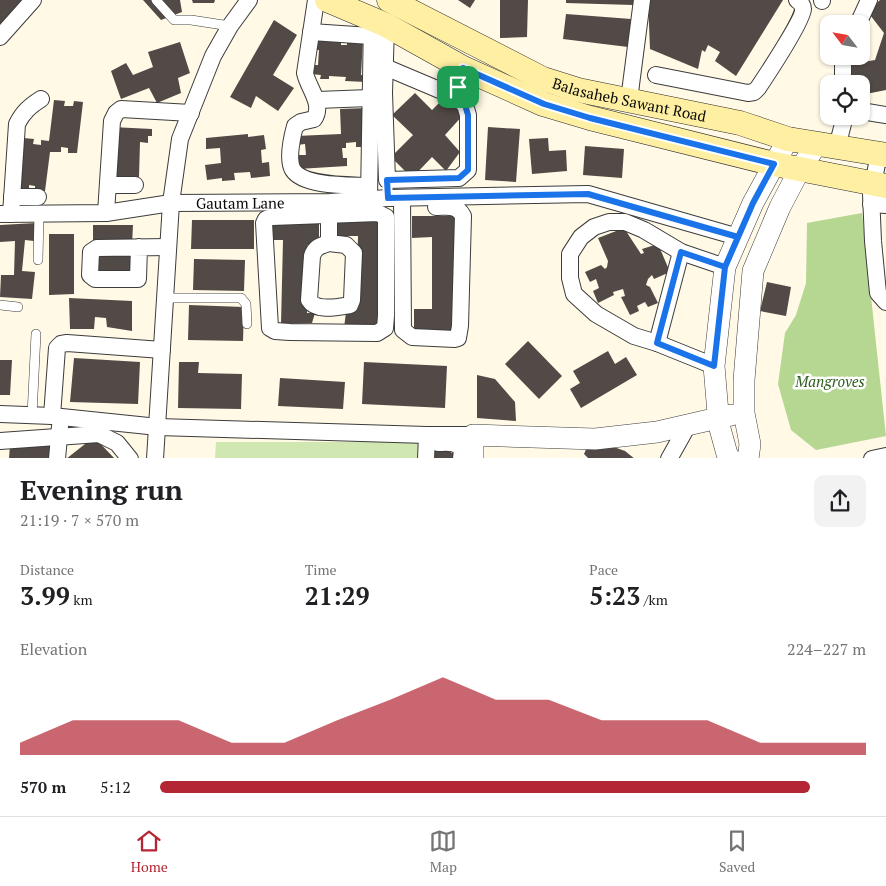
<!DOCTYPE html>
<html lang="en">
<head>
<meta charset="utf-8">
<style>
	:root { --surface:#fff; --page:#f2f2f2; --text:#202124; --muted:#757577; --line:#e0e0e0; --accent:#b52634 }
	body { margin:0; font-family:"PT Serif",serif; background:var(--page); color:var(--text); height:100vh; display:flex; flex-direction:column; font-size:19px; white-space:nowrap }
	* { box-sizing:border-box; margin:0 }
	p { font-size:16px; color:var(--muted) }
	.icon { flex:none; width:28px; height:28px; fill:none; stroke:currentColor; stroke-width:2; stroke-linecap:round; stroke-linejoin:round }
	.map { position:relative; height:458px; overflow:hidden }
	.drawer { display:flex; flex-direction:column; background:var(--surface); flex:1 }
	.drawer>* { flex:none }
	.needle { width:32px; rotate:301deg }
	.tools { position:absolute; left:820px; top:15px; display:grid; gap:10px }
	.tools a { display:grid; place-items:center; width:50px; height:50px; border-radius:10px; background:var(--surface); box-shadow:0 1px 4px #0004; font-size:25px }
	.pin { position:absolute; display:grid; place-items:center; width:42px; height:42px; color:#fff; margin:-21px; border-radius:10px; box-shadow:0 2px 8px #0006 }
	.round { display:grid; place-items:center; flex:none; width:52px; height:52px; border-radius:10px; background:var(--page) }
	.headline { display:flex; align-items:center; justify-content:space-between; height:85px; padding:0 20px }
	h1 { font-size:28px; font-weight:700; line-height:38px }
	.stats { display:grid; grid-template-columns:repeat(3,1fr); gap:8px; height:85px; padding:5px 20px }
	.stats div { display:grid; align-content:center }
	.stats b { font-size:25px; font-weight:700 }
	.stats small { font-size:14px; font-weight:400 }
	.stats p { font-size:14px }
	.chart { height:140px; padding:10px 20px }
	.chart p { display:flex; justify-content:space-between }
	.chart svg { width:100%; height:90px; margin-top:5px; fill:var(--accent); opacity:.7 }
	ul { padding:0 20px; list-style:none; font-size:16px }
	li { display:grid; grid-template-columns:80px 60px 1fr; align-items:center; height:38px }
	li i { height:12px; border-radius:6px; background:var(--accent) }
	.menu { display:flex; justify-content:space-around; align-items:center; height:70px; border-top:1px solid var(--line); background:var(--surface); font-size:14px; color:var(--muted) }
	.menu a { display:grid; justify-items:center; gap:2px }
	.menu .on { color:var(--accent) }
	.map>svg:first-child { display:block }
	.green { fill:#d0e7b2 }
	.forest { fill:#b5d792 }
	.building { fill:#524a46 }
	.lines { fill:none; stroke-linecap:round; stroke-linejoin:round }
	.service-casing { stroke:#3c3c3c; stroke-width:10 }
	.minor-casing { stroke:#3c3c3c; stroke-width:18 }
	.tertiary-casing { stroke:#3c3c3c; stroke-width:22 }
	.secondary-casing { stroke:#2b2b2b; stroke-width:25 }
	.service { stroke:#fff; stroke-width:9 }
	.minor { stroke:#fff; stroke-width:16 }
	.tertiary { stroke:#fff; stroke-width:21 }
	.secondary { stroke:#feefa2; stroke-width:24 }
	.route-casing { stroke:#fff; stroke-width:10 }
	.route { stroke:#1a73e8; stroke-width:6 }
	.labels { text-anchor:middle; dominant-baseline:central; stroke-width:5; stroke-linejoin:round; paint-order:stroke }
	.street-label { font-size:15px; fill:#090909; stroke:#fff }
	.park-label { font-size:15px; font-style:italic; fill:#2e5e1d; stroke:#fff }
</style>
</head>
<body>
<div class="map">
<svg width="886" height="459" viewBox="0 0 886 459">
	<rect width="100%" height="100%" fill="#fff9e6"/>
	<path class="green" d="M216 442H424V458L215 459Z"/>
	<path class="forest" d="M862 213 886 436 816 450 791 430 778 384 785 333 796 315 806 283 807 223Z"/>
	<path class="building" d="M0 0H24L0 26Z
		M143 0H180L182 12 161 20Z
		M192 0H215L214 3H193Z
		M458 0H475L470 8Z
		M500 0H528L527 37 500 38Z
		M566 0H633V5L566 3Z
		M648 0H783L736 76 715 61 720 52 708 45 705 52 702 50 698 69 650 49Z
		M880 0H886V90L861 95V84H848L846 65 875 60 884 33 867 11Z
		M566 14 631 19 628 47 563 39Z
		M274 20 297 35 273 75 294 88 278 111 256 96 251 108 230 97Z
		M331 38V42L341 41V45H347V38L363 40 361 75H366V82L345 81 346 77 329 76V79H320L321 75 310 74V65H318L319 50H310V40Z
		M180 42 190 73 178 78 181 93 157 103 149 88 121 99 111 71 126 63 133 75 153 67 148 52Z
		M415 93 432 110 446 96 464 114 445 135 460 152 446 171 432 157 412 178 391 157 413 135 392 115Z
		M54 100 65 101 64 106H73L74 101 83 102 77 153H68V148L61 147V152H50L45 191H35V186L29 185V190H16L23 138 34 139 33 144 41 145V140L49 141Z
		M367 108 369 147H356V142L346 143V148H342L343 158H347V166L298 169 297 155H306L305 144 297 145 296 136 341 134 340 109Z
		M112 127 152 129V136H148V143L140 142 139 177 112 176Z
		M488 127 520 129 516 182 485 180Z
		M248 134V137L264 135 266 149 261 150 262 163 269 162 270 176 251 178 250 172 234 173 235 180 222 181V178L207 180 205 165 221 163 220 148 206 149V138Z
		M548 138 549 151 566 150 567 171 532 174 529 139Z
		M585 146 624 149 622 178 583 175Z
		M412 216H455L456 330 414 331V309H432V237L412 238Z
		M338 217 379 218 377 329 344 328 346 312 356 311 358 236H338Z
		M192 220H254V249H191Z
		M270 222H319V245H307V313H315L312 323 281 324 283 240H269Z
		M36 223 34 241 25 240 22 271 35 272 32 299 0 297 1 275H14L15 241 0 242V225Z
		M93 225H133L132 245 93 246Z
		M624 228 641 254 644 253 642 249 658 244 670 272 654 279 652 275 648 279 646 285 650 287 658 303 648 307 645 302 637 306 639 311 630 315 621 297 625 296 623 289 613 292 614 295 598 303 593 291 599 288 596 279 590 282 585 272 601 265 605 269 607 267 608 261 598 238Z
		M49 234H74V294L49 295Z
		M133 250V275L98 276 99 251Z
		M194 259 245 260 244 291 193 290Z
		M767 282 791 287 786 316 760 311Z
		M69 298 132 301V331L107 327 106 318 95 317 94 329H70Z
		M189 305 244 307 243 341 188 340Z
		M528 341 562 376 539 399 505 364Z
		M608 351 615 364 626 357 637 375 581 408 570 389 580 383 573 371Z
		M74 358 140 362 138 404 70 402Z
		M0 360H12L10 395H0Z
		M179 362H199L198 373 242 374 241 409 178 408Z
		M364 362 447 366 445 408 362 404Z
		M477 375 495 379 515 402 516 421 477 418Z
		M280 378 345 382 343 409 278 406Z
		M94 437 115 459H66Z
		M55 442 53 459H9L10 445Z
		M588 445H608L625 451 635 459H589L584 454Z
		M433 446 451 447V453L460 452V459H432Z"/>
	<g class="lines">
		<defs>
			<path id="service" d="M156 0 174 20H191L230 26
				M38 260 39 214
				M165 298H241L246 304 247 324
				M0 305 18 307
				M32 415 36 334"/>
			<g id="minor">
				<path d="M316 0 305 73C308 88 324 104 314 119L301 122 295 126C292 137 287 160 293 170 304 187 351 185 369 186"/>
				<path d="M822 1V0"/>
				<path d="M858 24 869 0"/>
				<path d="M386 25 384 93 387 180 459 178 468 170V115L465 105 456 97 463 68"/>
				<path d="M311 32 371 36"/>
				<path d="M0 37 33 0"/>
				<path d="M385 67 456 97"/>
				<path d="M656 75 748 93 754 92 758 88C766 76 804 19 803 9 803 5 800 2 797 0"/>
				<path d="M843 84V62L845 56"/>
				<path d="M317 100 370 98"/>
				<path d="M629 100 642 0"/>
				<path d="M861 111 886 115"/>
				<path d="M837 147 845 116"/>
				<path d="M879 154 871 194 873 241 878 293 886 302"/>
				<path d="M108 185H135"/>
				<path d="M12 197H38"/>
				<path d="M369 197 372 19"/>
				<path d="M402 198 403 330 412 337 455 339 458 338 460 326 463 216C457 204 447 207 436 207"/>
				<path d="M871 204 886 205"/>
				<path d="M106 213 112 121 116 113 121 109 191 113"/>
				<path d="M378 213 386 217V316L385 328 377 333 290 332 275 331 270 328 264 223 266 219 272 217Z"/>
				<path id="s1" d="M0 214 106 213 171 203 330 202 388 198 588 194 738 237"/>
				<path d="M11 214 17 124C23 112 30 106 41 99"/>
				<path d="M329 243 346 245 354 253 352 300 350 305C338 307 316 312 309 300L312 256C315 247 320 246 329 243V204"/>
				<path d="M139 247 138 279H95L90 275 91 252 97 248 168 247"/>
				<path d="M657 343 681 252"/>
				<path d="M714 366 657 343 634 336 596 314 574 294 570 278V254L581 237 594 227 609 222H625L644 230 681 252 725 267"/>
				<path d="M0 414 52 416 158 427 427 435H473"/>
				<path d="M52 416 57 348 61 344 67 343 162 350"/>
				<path d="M0 441 99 434 117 443 130 459"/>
				<path d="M438 443C447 443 457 441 462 450L461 459"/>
				<path d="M57 459 60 426"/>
				<path d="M155 459 171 203 180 139 213 56 230 26 249 0"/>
				<path d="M426 459 427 435"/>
				<path d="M669 459 688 425"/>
				<path d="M872 459 886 456"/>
			</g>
			<path id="tertiary" d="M473 459V435L595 439 657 432 731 415
				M730 459 727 454 719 425 714 366 725 267 753 203 788 139
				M748 459 750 444 744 413V380L753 271 780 207 800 169 817 144"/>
			<g id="secondary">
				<path d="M327 0 386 25 463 68 543 104 590 118 774 164 886 186"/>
				<path id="s2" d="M389 0 543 79 578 90 740 123 788 139 886 155"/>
			</g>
		</defs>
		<use href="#service" class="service-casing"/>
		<use href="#minor" class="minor-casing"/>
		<use href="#tertiary" class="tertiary-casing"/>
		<use href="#secondary" class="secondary-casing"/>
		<use href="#service" class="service"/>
		<use href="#minor" class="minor"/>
		<use href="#tertiary" class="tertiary"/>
		<use href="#secondary" class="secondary"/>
	</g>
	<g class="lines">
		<defs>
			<path id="route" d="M458 87 456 97 465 105 468 115V170L459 178 387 180 388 198 588 194 738 237 725 267 714 366 657 343 681 252 725 267 753 203 774 164 590 118 544 104 463 68 458 87"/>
		</defs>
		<use href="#route" class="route-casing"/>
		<use href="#route" class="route"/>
	</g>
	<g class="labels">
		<g class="street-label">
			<text stroke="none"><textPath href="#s2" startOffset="262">Balasaheb Sawant Road</textPath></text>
			<text stroke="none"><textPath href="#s1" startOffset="241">Gautam Lane</textPath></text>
		</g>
		<g class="park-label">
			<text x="830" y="381">Mangroves</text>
		</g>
	</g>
</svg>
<div class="tools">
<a><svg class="needle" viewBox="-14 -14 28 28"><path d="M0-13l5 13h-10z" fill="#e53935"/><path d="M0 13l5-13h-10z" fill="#757577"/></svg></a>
<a><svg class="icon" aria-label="locate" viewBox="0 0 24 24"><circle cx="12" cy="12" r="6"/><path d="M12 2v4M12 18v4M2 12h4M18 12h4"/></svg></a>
</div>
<div class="pin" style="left:458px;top:87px;background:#1e9e55"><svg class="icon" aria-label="arrive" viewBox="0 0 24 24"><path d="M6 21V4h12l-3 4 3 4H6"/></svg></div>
</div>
<section class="drawer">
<div class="headline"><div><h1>Evening run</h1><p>21:19 · 7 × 570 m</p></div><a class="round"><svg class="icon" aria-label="share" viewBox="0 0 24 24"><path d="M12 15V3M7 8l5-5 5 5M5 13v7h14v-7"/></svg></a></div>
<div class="stats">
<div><p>Distance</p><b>3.99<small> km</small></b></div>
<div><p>Time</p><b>21:29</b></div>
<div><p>Pace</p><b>5:23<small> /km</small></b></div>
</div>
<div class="chart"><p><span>Elevation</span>224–227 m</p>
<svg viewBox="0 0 160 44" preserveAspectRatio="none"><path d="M0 44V38L10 27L20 27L30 27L40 38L50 38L60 27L70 17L80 6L90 17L100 17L110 27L120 27L130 27L140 38L150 38L160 38V44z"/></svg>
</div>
<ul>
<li><b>570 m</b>5:12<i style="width:92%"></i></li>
</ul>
</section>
<nav class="menu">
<a class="on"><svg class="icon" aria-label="home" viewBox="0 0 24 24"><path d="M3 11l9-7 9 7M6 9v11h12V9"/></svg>Home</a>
<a><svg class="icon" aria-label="map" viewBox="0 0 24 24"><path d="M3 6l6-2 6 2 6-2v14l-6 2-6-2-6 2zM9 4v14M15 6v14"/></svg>Map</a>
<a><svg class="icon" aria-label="saved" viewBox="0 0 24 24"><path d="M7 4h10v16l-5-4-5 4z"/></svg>Saved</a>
</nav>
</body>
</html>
